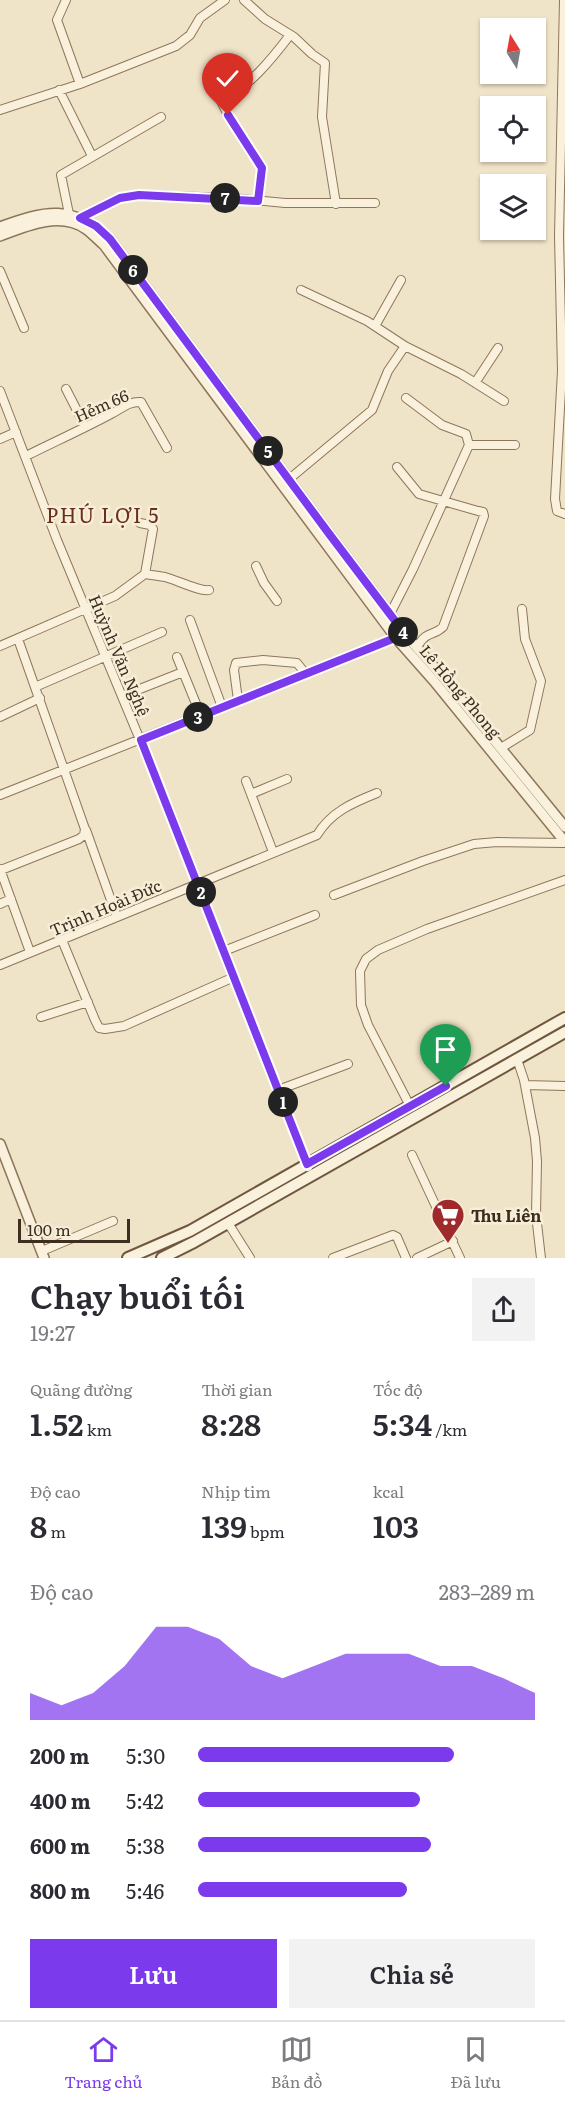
<!DOCTYPE html>
<html lang="vi">
<head>
<meta charset="utf-8">
<style>
	:root { --surface:#fff; --page:#f2f2f3; --text:#2b2b33; --muted:#7c7c81; --line:#e1e1e2; --accent:#7c3aed }
	body { margin:0; font-family:Literata,serif; background:var(--page); color:var(--text); height:100vh; display:flex; flex-direction:column; font-size:22px; white-space:nowrap }
	* { box-sizing:border-box; margin:0 }
	p { font-size:20px; color:var(--muted) }
	.icon { flex:none; width:33px; height:33px; fill:none; stroke:currentColor; stroke-width:2; stroke-linecap:round; stroke-linejoin:round }
	.map { position:relative; height:1258px; overflow:hidden }
	.details { display:flex; flex-direction:column; background:var(--surface); flex:1 }
	.details>* { flex:none }
	.needle { width:39px; rotate:349deg }
	.fabs { position:absolute; left:480px; top:18px; display:grid; gap:12px }
	.fabs a { display:grid; place-items:center; width:66px; height:66px; border-radius:0px; background:var(--surface); box-shadow:0 2px 4px #0004; font-size:30px }
	.scale { position:absolute; left:18px; bottom:15px; width:112px; box-sizing:border-box; padding-left:6px; border:3px solid #3d2e20; border-top:0; font-size:16px; line-height:21px; white-space:nowrap; color:#3d2e20; -webkit-text-stroke:4px #f7eed8; paint-order:stroke }
	.pin { position:absolute; display:grid; place-items:center; width:51px; height:51px; color:#fff; margin:-62px -26px; border-radius:50% 50% 50% 0; rotate:-45deg; box-shadow:0 0 6px #0007 }
	.pin .icon { rotate:45deg }
	.km { position:absolute; width:30px; height:30px; margin:-15px; border-radius:50%; background:#222; color:#fff; font-size:16px; line-height:30px; text-align:center }
	.round { display:grid; place-items:center; flex:none; width:63px; height:63px; border-radius:0px; background:var(--page) }
	.head { display:flex; align-items:center; justify-content:space-between; height:102px; padding:0 30px }
	h1 { font-size:33px; font-weight:600; line-height:45px }
	.metrics { display:grid; grid-template-columns:repeat(3,1fr); gap:9px; height:102px; padding:6px 30px }
	.metrics div { display:grid; align-content:center }
	.metrics b { font-size:30px; font-weight:600 }
	.metrics small { font-size:16px; font-weight:400 }
	.metrics p { font-size:16px }
	.chart { height:168px; padding:12px 30px }
	.chart p { display:flex; justify-content:space-between }
	.chart svg { width:100%; height:108px; margin-top:6px; fill:var(--accent); opacity:.7 }
	.action { display:flex; gap:12px; margin-top:auto; padding:12px 30px }
	.action a { flex:1; height:69px; border-radius:0px; background:var(--accent); color:#fff; font-size:24px; font-weight:600; line-height:69px; text-align:center }
	.action a+a { background:var(--page); color:var(--text) }
	ul { padding:0 30px; list-style:none; font-size:20px }
	li { display:grid; grid-template-columns:96px 72px 1fr; align-items:center; height:45px }
	li i { height:15px; border-radius:8px; background:var(--accent) }
	.tabs { display:flex; justify-content:space-around; align-items:center; height:84px; border-top:2px solid var(--line); background:var(--surface); font-size:16px; color:var(--muted) }
	.tabs a { display:grid; justify-items:center; gap:3px }
	.tabs .active { color:var(--accent) }
	.map>svg:first-child { display:block }
	.lines { fill:none; stroke-linecap:round; stroke-linejoin:round }
	.minor-casing { stroke:#8d765c; stroke-width:10 }
	.tertiary-casing { stroke:#8d765c; stroke-width:12 }
	.secondary-casing { stroke:#6f573f; stroke-width:14 }
	.minor { stroke:#faf1dc; stroke-width:8 }
	.tertiary { stroke:#faf1dc; stroke-width:9 }
	.secondary { stroke:#faf1dc; stroke-width:10 }
	.route-casing { stroke:#fff; stroke-width:12 }
	.route { stroke:#7c3aed; stroke-width:8 }
	.labels { text-anchor:middle; dominant-baseline:central; stroke-width:5; stroke-linejoin:round; paint-order:stroke }
	.street-label { font-size:16px; fill:#3d2e20; stroke:#f7eed8 }
	.poi-label { font-size:16px; font-weight:bold; fill:#3d2e20; stroke:#f7eed8; text-anchor:start }
	.quarter-label { font-size:20px; letter-spacing:1.5px; fill:#6b2e1e; stroke:#f7eed8 }
</style>
</head>
<body>
<div class="map">
<svg width="565" height="1258" viewBox="0 0 565 1258">
	<rect width="100%" height="100%" fill="#f0e4c8"/>
	<g class="lines">
		<defs>
			<path id="minor" d="M66 0 57 20 80 84
				M244 0 265 19 294 37 312 54 325 63 322 117 336 204
				M564 0 559 236 562 371 555 499 557 511 565 514
				M59 90 92 156
				M0 110 80 84 176 46 190 35 200 18 225 0
				M258 201 262 168 228 115 221 101C250 86 271 60 290 35
				M69 214 61 175 161 117
				M80 218 120 198 139 195 232 198 285 203H375
				M0 271 24 328
				M301 290 367 321 405 346 461 374 504 401
				M375 326 401 280
				M475 383 498 348
				M66 389 85 426
				M0 391 57 540 170 812 308 1167
				M0 439 16 432
				M469 445H515
				M26 456C54 442 83 429 111 414 121 409 129 401 141 402L167 448
				M397 467 419 494 478 511 483 512 484 516 443 627C433 637 428 629 417 647
				M288 480 372 410 388 371 405 346
				M140 523 150 525 153 529 145 574
				M256 566 264 583 277 601
				M390 614 413 569 469 445 466 434 442 425 406 398
				M190 620 222 707
				M0 646 115 596 145 574C152 575 159 576 165 577 176 580 201 592 209 590
				M177 657 201 716
				M35 687 162 632
				M122 696 183 672
				M238 700 234 670 236 663 263 660 297 663 305 673
				M0 717 40 698
				M501 748 530 730 541 681 525 639 522 609
				M246 781 273 852
				M251 794 287 779
				M0 795 400 636
				M86 830 117 917
				M0 869 30 952
				M1 870 79 839 84 835 85 829 18 639
				M334 895 423 861 474 844 497 842 565 843
				M0 904 11 899
				M62 940 95 1020 99 1028 105 1029 124 1026 234 977
				M224 951 315 915
				M0 965 317 835C331 812 352 803 377 793
				M41 1017 88 1002
				M517 1059 524 1080 535 1138 537 1161 536 1215 541 1258
				M525 1085 565 1086
				M278 1090 348 1064
				M410 1106 368 1025 361 1005 360 971 366 959 378 950 427 929 565 880
				M412 1155 460 1258
				M228 1223 250 1258
				M42 1251 113 1221
				M333 1258 393 1235 397 1237 406 1258
				M417 1258 453 1241"/>
			<path id="tertiary" d="M0 227C46 210 72 204 110 239L330 535 405 634 441 675 565 827
				M0 236C26 226 60 211 86 229 93 234 98 240 104 245L396 638 434 681 565 842
				M0 1144 44 1258"/>
			<path id="secondary" d="M128 1258 190 1231 565 1018
				M162 1258 194 1242 565 1032"/>
		</defs>
		<use href="#minor" class="minor-casing"/>
		<use href="#tertiary" class="tertiary-casing"/>
		<use href="#secondary" class="secondary-casing"/>
		<use href="#minor" class="minor"/>
		<use href="#tertiary" class="tertiary"/>
		<use href="#secondary" class="secondary"/>
	</g>
	<g class="lines">
		<defs>
			<path id="route" d="M228 115 262 168 258 201 139 195 120 198 80 218 96 226 110 239 330 535 405 634 141 740 307 1164 446 1086"/>
		</defs>
		<use href="#route" class="route-casing"/>
		<use href="#route" class="route"/>
	</g>
	<defs>
		<symbol id="supermarket-pin" viewBox="-11 -11 22 30"><path d="M0 17L-7.5 6A9.5 9.5 0 1 1 7.5 6Z" fill="#9e2a2b" stroke="#f7eed8"/><path d="M-6-5.5h2.5l.6 2H6L4.5 2H-2.5L-4.4-4H-6ZM-1.5 3.2a1.3 1.3 0 1 0 .1 0ZM3 3.2a1.3 1.3 0 1 0 .1 0Z" fill="#fff"/></symbol>
	</defs>
	<g fill-rule="evenodd">
		<use href="#supermarket-pin" x="429" y="1196" width="38" height="52"/>
	</g>
	<g class="labels">
		<g class="street-label">
			<text transform="translate(101 405) rotate(-24)">Hẻm 66</text>
			<text transform="translate(120 655) rotate(67)">Huỳnh Văn Nghệ</text>
			<text transform="translate(461 691) rotate(50)">Lê Hồng Phong</text>
			<text transform="translate(105 907) rotate(-23)">Trịnh Hoài Đức</text>
		</g>
		<g class="poi-label">
			<text x="471" y="1215">Thu Liên</text>
		</g>
		<g class="quarter-label">
			<text x="103" y="514">PHÚ LỢI 5</text>
		</g>
	</g>
</svg>
<div class="fabs">
<a><svg class="needle" viewBox="-14 -14 28 28"><path d="M0-13l5 13h-10z" fill="#e53935"/><path d="M0 13l5-13h-10z" fill="#7c7c81"/></svg></a>
<a><svg class="icon" aria-label="locate" viewBox="0 0 24 24"><circle cx="12" cy="12" r="6"/><path d="M12 2v4M12 18v4M2 12h4M18 12h4"/></svg></a>
<a><svg class="icon" aria-label="layers" viewBox="0 0 24 24"><path d="M12 4l9 5-9 5-9-5zM3 14l9 5 9-5"/></svg></a>
</div>
<div class="scale">100 m</div>
<div class="pin" style="left:446px;top:1086px;background:#1e9e55"><svg class="icon" aria-label="arrive" viewBox="0 0 24 24"><path d="M6 21V4h12l-3 4 3 4H6"/></svg></div>
<div class="pin" style="left:228px;top:115px;background:#d93025"><svg class="icon" aria-label="check" viewBox="0 0 24 24"><path d="M5 12l5 5 9-10"/></svg></div>
<b class="km" style="left:283px;top:1102px">1</b>
<b class="km" style="left:201px;top:892px">2</b>
<b class="km" style="left:198px;top:717px">3</b>
<b class="km" style="left:403px;top:632px">4</b>
<b class="km" style="left:268px;top:451px">5</b>
<b class="km" style="left:133px;top:270px">6</b>
<b class="km" style="left:225px;top:198px">7</b>
</div>
<section class="details">
<div class="head"><div><h1>Chạy buổi tối</h1><p>19:27</p></div><a class="round"><svg class="icon" aria-label="share" viewBox="0 0 24 24"><path d="M12 15V3M7 8l5-5 5 5M5 13v7h14v-7"/></svg></a></div>
<div class="metrics">
<div><p>Quãng đường</p><b>1.52<small> km</small></b></div>
<div><p>Thời gian</p><b>8:28</b></div>
<div><p>Tốc độ</p><b>5:34<small> /km</small></b></div>
</div>
<div class="metrics">
<div><p>Độ cao</p><b>8<small> m</small></b></div>
<div><p>Nhịp tim</p><b>139<small> bpm</small></b></div>
<div><p>kcal</p><b>103</b></div>
</div>
<div class="chart"><p><span>Độ cao</span>283–289 m</p>
<svg viewBox="0 0 160 44" preserveAspectRatio="none"><path d="M0 44V33L10 38L20 33L30 22L40 6L50 6L60 11L70 22L80 27L90 22L100 17L110 17L120 17L130 22L140 22L150 27L160 33V44z"/></svg>
</div>
<ul>
<li><b>200 m</b>5:30<i style="width:76%"></i></li>
<li><b>400 m</b>5:42<i style="width:66%"></i></li>
<li><b>600 m</b>5:38<i style="width:69%"></i></li>
<li><b>800 m</b>5:46<i style="width:62%"></i></li>
</ul>
<div class="action"><a>Lưu</a><a>Chia sẻ</a></div>
</section>
<nav class="tabs">
<a class="active"><svg class="icon" aria-label="home" viewBox="0 0 24 24"><path d="M3 11l9-7 9 7M6 9v11h12V9"/></svg>Trang chủ</a>
<a><svg class="icon" aria-label="map" viewBox="0 0 24 24"><path d="M3 6l6-2 6 2 6-2v14l-6 2-6-2-6 2zM9 4v14M15 6v14"/></svg>Bản đồ</a>
<a><svg class="icon" aria-label="saved" viewBox="0 0 24 24"><path d="M7 4h10v16l-5-4-5 4z"/></svg>Đã lưu</a>
</nav>
</body>
</html>
